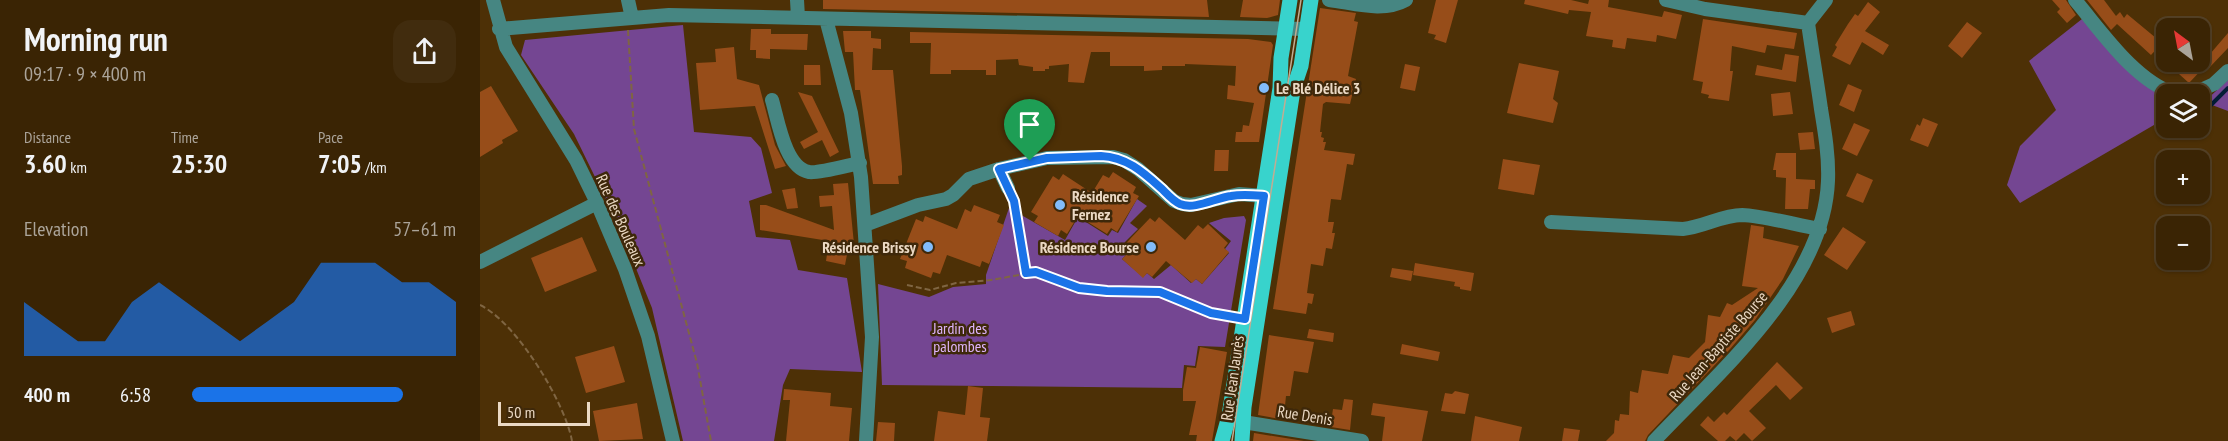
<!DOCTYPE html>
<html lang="en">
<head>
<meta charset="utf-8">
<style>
	:root { --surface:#3a2404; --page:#412c0e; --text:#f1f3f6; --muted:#aba49a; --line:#544126; --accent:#1a73e8 }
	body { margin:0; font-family:"PT Sans Narrow",sans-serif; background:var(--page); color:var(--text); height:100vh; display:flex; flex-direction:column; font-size:22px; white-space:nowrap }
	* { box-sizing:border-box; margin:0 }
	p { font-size:20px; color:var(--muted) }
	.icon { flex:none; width:33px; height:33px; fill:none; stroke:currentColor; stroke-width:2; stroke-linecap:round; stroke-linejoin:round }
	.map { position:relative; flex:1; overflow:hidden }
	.side { display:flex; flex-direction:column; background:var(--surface); width:480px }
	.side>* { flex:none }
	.needle { width:39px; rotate:328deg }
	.buttons { position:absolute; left:1676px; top:18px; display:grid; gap:12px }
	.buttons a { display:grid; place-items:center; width:54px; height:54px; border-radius:12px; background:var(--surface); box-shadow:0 2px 4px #0004,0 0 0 2px var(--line); font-size:30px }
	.scale { position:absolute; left:18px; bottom:15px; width:92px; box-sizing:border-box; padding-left:6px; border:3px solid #ebd9c4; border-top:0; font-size:16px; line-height:21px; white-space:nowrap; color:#ebd9c4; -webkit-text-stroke:4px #3e280a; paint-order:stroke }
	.pin { position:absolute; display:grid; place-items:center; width:51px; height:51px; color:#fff; margin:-62px -26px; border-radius:50% 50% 50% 0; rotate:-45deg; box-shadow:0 0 6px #0007 }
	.pin .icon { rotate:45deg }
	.round { display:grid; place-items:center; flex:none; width:63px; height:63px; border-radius:18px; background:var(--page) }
	.head { display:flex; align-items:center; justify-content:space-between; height:102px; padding:0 24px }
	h1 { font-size:33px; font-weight:600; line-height:45px }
	.stats { display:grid; grid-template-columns:repeat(3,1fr); gap:9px; height:102px; padding:6px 24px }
	.stats div { display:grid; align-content:center }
	.stats b { font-size:26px; font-weight:600 }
	.stats small { font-size:16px; font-weight:400 }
	.stats p { font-size:16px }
	.chart { height:168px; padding:12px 24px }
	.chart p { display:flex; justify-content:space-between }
	.chart svg { width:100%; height:108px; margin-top:6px; fill:var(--accent); opacity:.7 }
	ul { padding:0 24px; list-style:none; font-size:20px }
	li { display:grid; grid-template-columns:96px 72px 1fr; align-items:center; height:45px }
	li i { height:15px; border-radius:8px; background:var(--accent) }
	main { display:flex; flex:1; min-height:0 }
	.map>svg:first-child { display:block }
	.green { fill:#744692 }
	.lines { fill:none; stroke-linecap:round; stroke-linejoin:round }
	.stream { stroke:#031d36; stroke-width:4 }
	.building { fill:#974d19 }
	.path { stroke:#7f6542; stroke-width:2; stroke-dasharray:6 3; stroke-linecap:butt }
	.minor { stroke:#468682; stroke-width:14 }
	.major { stroke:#38d3cc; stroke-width:15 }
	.tram { stroke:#c1ac92; stroke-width:1.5 }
	.route-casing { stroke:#fff; stroke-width:12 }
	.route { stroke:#1a73e8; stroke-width:8 }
	.poi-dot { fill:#82bcfa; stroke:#3e280a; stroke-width:2 }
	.labels { text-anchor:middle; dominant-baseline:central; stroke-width:5; stroke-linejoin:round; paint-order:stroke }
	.poi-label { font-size:16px; font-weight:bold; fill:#ebd9c4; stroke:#3e280a; text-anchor:start }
	.street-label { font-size:16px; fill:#ebd9c4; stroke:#3e280a }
	.park-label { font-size:16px; fill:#deb4fb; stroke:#3e280a }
</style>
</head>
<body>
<main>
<section class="side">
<div class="head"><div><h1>Morning run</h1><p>09:17 · 9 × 400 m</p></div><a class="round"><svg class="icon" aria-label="share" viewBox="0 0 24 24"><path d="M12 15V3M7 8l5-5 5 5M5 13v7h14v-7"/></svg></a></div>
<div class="stats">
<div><p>Distance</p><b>3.60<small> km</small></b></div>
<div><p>Time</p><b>25:30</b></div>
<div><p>Pace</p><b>7:05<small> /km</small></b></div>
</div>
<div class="chart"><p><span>Elevation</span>57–61 m</p>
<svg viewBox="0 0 160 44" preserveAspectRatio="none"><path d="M0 44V22L10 30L20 38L30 38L40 22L50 14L60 22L70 30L80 38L90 30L100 22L110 6L120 6L130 6L140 14L150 14L160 22V44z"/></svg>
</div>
<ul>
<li><b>400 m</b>6:58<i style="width:80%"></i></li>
</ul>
</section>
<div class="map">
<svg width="1748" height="441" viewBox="0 0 1748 441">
	<rect width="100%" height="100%" fill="#4d3006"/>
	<path class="green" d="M1602 19 1643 66 1686 101V118L1540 203 1527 185 1540 146 1576 110 1549 61Z
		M203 25 214 132 271 137 281 148 292 193 269 201 276 237 310 240 318 270 367 278 382 372 310 369 303 385 294 441H203L172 308 138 224 94 134 41 55 45 40Z
		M1748 80V111L1724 102Z
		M657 199 667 206 650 223 658 229 639 248 647 254 642 259 663 277 667 273 674 279 691 265 711 283 716 279 722 284 749 253 745 249 751 241 729 223 744 218 764 216 766 220 745 347 718 346 715 366 704 365 702 388 402 385 398 284 449 297 473 287 506 284V275L529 208 585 240 598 217 628 236 632 230 638 233Z"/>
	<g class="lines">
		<path class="stream" d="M1719 111 1730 106 1748 88"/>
	</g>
	<path class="building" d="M343 0H727L729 17 343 9Z
		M763 0H800L798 15 787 18 760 17Z
		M956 0H978L966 43 954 39 956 35 948 33Z
		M1045 0H1091L1108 4 1109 0H1129L1128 7 1182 17 1184 11 1202 15 1196 39 1177 35 1176 42 1147 38 1145 49 1132 47 1133 40 1106 36 1111 12 1089 10 1088 14 1044 4Z
		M1572 0H1586L1596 15 1587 23 1577 12 1580 9Z
		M1607 0H1624L1636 16 1640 12 1644 18 1647 14 1682 43 1671 55 1637 24 1631 30Z
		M1388 2 1400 12 1385 31 1409 45 1403 55 1382 42 1370 65 1352 56 1357 47 1355 45 1368 24 1375 14 1378 16Z
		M840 8 876 13 874 21 878 22 868 76 876 79 870 104 846 102 843 104 840 132H842L841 137 844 138 843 142H846L844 150 875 154 873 165 867 164 861 200 851 199 848 222H854L852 233H855L852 249 846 248 843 266 831 264 827 293 834 294 832 304 828 303 826 314 793 309Z
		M1223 19 1317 33 1314 49 1287 45 1285 53 1252 46 1250 71H1253L1249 101 1228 98 1229 95 1221 93 1223 82 1213 80Z
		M1487 22 1502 33 1482 58 1468 46Z
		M271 29H291V34H328L327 50 290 49V59L276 58V50H270Z
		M363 31H391V38L401 39V49L393 48 392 70H413L422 166V175L418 176 419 184H393L380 90H375L373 52H365Z
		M430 32 768 39 791 42 793 45 779 142H755L756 132H762L763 125 769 126 774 103 747 99 748 85 755 86 756 66 705 64V66H682V70L664 71V66H630V52H611L604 83 588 82 589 64 569 66V69H565V71H553V67L539 65 538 59 516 60V75H506V70H471V74H450L451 43H430Z
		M1748 33V48L1729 68 1726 65 1709 83 1699 74 1711 62H1719V44L1730 54Z
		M254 47 257 79 279 85 295 145 306 166 295 169 275 106 220 110 216 63 236 62 235 49Z
		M1305 54 1319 56 1316 82 1275 75 1277 65 1302 70Z
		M1039 63 1079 71 1073 99 1078 103 1073 123 1027 113Z
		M925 64 940 67 935 91 920 88Z
		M324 65H340L341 85H324Z
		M1368 84 1382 90 1374 112 1359 105Z
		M11 86 38 131 22 140 23 143 0 157V92Z
		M318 92 332 96 359 152 350 157 342 140 324 149 320 142 338 132Z
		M1310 92 1313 114 1293 116 1291 94Z
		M1443 118 1458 124 1448 147 1430 140 1437 124 1440 126Z
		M1374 123 1390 130 1377 156 1362 149Z
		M1333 132 1335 149 1320 150 1318 133Z
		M735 150H749L748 171H734Z
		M1296 153H1316V179L1335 180V189H1330L1328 209H1305L1306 178 1296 177V170H1293Z
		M1023 159 1060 165 1054 195 1018 189Z
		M633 172 656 187 653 193 659 196 637 232 631 228 627 234 598 216 587 234 581 230 578 236 554 222 558 216 551 212 573 176 579 180 583 174 612 193 623 175 629 178Z
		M1377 173 1393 180 1383 203 1366 196Z
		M368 183 374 244H369L365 265 346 261 349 241 280 230V205H286L354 230 352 206 340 207 339 196 354 195 353 184Z
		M315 188 318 208 307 209 302 190Z
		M494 205 520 215 517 222 524 225 509 264 502 261 500 267 467 255 460 274 453 272 451 278 425 268 427 261 420 259 436 219 443 222 445 216 477 229 485 209 491 212Z
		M679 217 705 240 718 225 723 229 728 224 748 243 744 248 749 252 722 284 716 279 712 283 686 261 672 277 667 273 663 278 642 259 647 254 641 249 650 239 670 218 675 222Z
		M1271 225 1284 227 1283 238 1319 246 1303 279 1275 320 1250 349 1168 435 1165 441H1126L1134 433 1135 420 1139 421 1140 414 1149 415 1150 391 1158 393 1162 370 1188 374 1193 355 1209 358 1225 342 1228 315 1240 317 1247 303 1252 305 1278 288 1262 286Z
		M1363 227 1386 242 1367 270 1344 255Z
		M102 237 117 271 65 292 51 258Z
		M935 263 994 273 991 291 980 289V287L974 286 975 282 933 275Z
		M912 268 933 271 931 281 910 277Z
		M1371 311 1375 325 1352 333 1347 318Z
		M829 329 854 333 853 342 827 338Z
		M789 335 834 342 828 373 814 371 810 396H806L804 415H807L806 420 778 415Z
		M922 344 960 352 958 361 920 354Z
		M134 346 145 382 106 393 95 357Z
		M720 347 747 352 732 441H716L717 435H709L716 401H703V390L707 367 716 368Z
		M1297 362 1323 388 1310 400 1296 385 1269 411 1286 428 1272 441 1264 433 1256 441 1250 436 1245 441H1238L1220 425 1228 416 1234 422 1244 412 1247 415Z
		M488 386 503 388 500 417 510 418 507 441H454L458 411 485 415Z
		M304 389 351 393 350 406 372 408 369 441H306L310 400H303Z
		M975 391 989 394 985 414 961 411 965 393 972 394Z
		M864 399 873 400 870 430 838 425 839 420 851 422 853 409 862 410Z
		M157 403 163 439 119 441 113 411Z
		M893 403 948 411 942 441H902L905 417 891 415Z
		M995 416 1042 427 1039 441H991Z
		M398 422 415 423 414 441H396Z
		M1084 428 1100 430 1098 441H1082Z
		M774 433 824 441H773Z"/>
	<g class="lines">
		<path class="path" d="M148 30 154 129 217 363 231 441
			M533 199 546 273
			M427 285 450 290 476 283 511 280 556 272 599 288 627 291 684 292 709 305 731 313 750 317
			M0 305C36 322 85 402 92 441"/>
		<path class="minor" d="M13 0 26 47 96 160 117 203 145 269 168 336 193 441
			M148 0 152 18 189 15 826 29
			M317 0 318 17
			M849 0C874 3 903 13 926 0
			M1186 0 1225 9 1328 23
			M1595 0C1622 32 1654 80 1695 94
			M346 19 371 113 381 177 392 337 386 441
			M1328 23 1346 0
			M19 29 152 18
			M1712 94 1734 84 1748 71
			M292 100C298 120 305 168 329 172 337 174 369 165 380 163
			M519 169 567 158 633 157 644 160 658 169 694 201 702 204 711 205 759 194 784 196
			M1071 222 1203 229C1224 227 1242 215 1262 215 1285 216 1316 225 1340 229
			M385 225 438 205 466 199 473 195 489 179 519 169 528 188
			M0 262 117 203
			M763 422 882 441
			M1174 441C1240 371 1344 283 1348 181 1349 157 1345 133 1341 109 1337 80 1332 52 1328 23"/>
		<path class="major" d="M742 441 749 416 800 88 801 58 810 0
			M762 441 764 407 813 90 821 66 831 0"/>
		<path class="tram" d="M752 441 821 0"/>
	</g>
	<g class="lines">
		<defs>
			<path id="route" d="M621 156C647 157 664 173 682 189 687 194 693 201 700 204 715 210 735 198 751 196 762 194 772 195 784 196L765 319 731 313 680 292 627 291 599 288 556 272 546 273 534 201 519 169 567 158Z"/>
		</defs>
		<use href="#route" class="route-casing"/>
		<use href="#route" class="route"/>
	</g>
	<g class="poi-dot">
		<circle cx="784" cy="88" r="6"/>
		<circle cx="580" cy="205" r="6"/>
		<circle cx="448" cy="247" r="6"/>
		<circle cx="671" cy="247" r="6"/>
	</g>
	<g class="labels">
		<g class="poi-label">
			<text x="796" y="88">Le Blé Délice 3</text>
			<text x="592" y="196">Résidence<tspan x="592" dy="18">Fernez</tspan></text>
			<text x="436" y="247" text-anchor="end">Résidence Brissy</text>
			<text x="659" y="247" text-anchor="end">Résidence Bourse</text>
		</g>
		<g class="street-label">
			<text transform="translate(141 220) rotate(66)">Rue des Bouleaux</text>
			<text transform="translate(1238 346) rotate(-49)">Rue Jean-Baptiste Bourse</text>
			<text transform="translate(752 378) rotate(-82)">Rue Jean Jaurès</text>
			<text transform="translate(825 415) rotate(9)">Rue Denis</text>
		</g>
		<g class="park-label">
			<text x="480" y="328">Jardin des<tspan x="480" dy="18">palombes</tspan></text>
		</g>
	</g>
</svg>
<div class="buttons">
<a><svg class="needle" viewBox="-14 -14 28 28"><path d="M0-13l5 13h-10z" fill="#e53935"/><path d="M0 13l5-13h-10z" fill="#aba49a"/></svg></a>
<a><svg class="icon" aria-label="layers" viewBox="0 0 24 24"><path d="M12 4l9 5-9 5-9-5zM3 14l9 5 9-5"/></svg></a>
<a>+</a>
<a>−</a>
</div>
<div class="scale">50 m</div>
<div class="pin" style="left:550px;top:161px;background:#1e9e55"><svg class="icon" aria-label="arrive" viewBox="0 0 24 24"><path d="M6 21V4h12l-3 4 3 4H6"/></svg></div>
</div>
</main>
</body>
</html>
